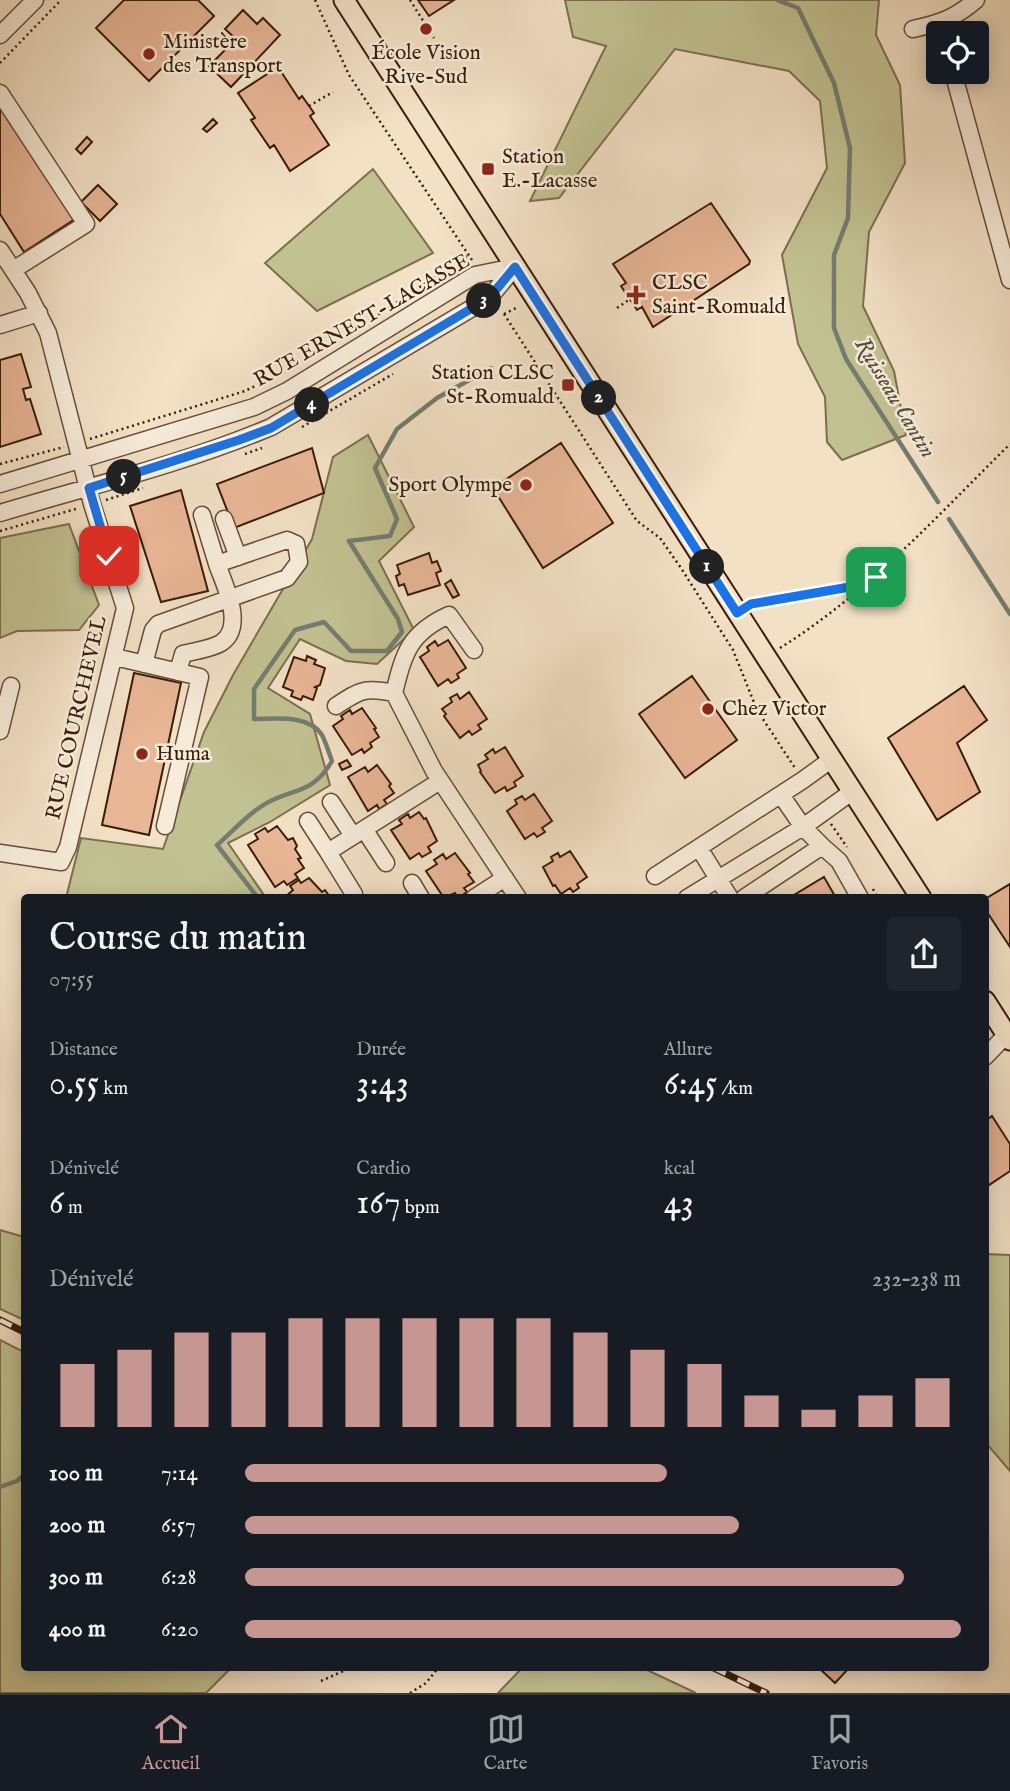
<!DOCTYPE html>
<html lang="fr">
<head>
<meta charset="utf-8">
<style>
	:root { --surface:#171b24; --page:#20242c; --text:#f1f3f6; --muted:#9ea1a6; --line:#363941; --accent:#c59692 }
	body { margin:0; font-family:"IM FELL English",serif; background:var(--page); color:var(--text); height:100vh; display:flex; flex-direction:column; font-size:26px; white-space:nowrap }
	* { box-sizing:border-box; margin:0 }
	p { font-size:23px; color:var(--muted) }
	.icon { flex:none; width:38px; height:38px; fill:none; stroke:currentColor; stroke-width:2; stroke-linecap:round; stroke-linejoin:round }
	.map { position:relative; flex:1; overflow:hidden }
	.details { position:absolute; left:21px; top:894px; width:968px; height:777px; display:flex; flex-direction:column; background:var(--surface); border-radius:7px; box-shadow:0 4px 18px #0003 }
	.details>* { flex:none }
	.fabs { position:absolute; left:926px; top:21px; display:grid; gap:14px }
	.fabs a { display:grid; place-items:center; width:63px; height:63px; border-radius:7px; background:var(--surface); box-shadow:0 4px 18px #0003; font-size:35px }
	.pin { position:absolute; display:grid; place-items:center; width:60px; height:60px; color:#fff; margin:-30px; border-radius:14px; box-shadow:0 4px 10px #0006 }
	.km { position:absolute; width:35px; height:35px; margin:-18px; border-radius:50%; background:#222; color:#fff; font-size:19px; line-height:35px; text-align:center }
	.round { display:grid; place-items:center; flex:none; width:74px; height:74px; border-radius:7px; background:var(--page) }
	.summary { display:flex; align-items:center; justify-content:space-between; height:119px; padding:0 28px }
	h1 { font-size:38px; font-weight:600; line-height:52px }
	.figures { display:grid; grid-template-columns:repeat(3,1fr); gap:10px; height:119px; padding:7px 28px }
	.figures div { display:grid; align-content:center }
	.figures b { font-size:35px; font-weight:600 }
	.figures small { font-size:19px; font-weight:400 }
	.figures p { font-size:19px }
	.chart { height:196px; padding:14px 28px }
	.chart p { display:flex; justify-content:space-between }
	.chart svg { width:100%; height:126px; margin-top:7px; stroke:var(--accent); stroke-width:6 }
	ul { padding:0 28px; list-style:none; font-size:23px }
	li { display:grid; grid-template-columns:112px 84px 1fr; align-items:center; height:52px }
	li i { height:18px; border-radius:9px; background:var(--accent) }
	.tabs { display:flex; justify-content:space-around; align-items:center; height:98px; border-top:2px solid var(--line); background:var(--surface); font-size:19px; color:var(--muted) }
	.tabs a { display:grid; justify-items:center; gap:4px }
	.tabs .on { color:var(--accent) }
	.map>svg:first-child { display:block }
	.green { fill:#c2c191; stroke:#7e6e4d; stroke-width:2 }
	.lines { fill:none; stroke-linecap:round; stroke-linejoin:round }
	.stream { stroke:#747d71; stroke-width:4.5 }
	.building { fill:#e9b696; stroke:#391c09; stroke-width:2 }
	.minor-casing { stroke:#684d38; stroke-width:19 }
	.major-casing { stroke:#391c09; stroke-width:23 }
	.path { stroke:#391c09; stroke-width:2.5; stroke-dasharray:2 3.5; stroke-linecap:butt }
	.minor { stroke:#f7ecda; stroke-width:16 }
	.major { stroke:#f3e1c6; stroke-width:19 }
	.rail-casing { stroke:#391c09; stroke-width:7 }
	.rail { stroke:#f7ecda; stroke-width:4.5; stroke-dasharray:13; stroke-linecap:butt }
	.route-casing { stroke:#fff; stroke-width:14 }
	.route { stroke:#1a73e8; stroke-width:9 }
	.poi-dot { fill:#8f2418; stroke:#f7ecda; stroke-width:2.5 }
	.labels { text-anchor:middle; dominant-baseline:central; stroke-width:5; stroke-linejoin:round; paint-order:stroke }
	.poi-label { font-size:21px; fill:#391c09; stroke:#f7ecda; text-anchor:start }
	.street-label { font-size:21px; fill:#391c09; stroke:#f7ecda }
	.water-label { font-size:23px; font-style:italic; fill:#564c3d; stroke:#f7ecda }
</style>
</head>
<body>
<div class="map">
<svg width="1010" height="1693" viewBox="0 0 1010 1693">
	<rect width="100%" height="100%" fill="#f3e1c6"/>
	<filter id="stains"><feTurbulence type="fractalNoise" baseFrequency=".00286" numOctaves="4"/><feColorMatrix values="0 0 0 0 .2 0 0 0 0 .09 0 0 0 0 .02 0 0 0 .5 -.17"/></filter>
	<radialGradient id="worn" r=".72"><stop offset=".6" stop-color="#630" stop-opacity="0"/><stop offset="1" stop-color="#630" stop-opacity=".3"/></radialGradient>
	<path class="green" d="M565 0H879L876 35 900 85 905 163 869 232 863 306 894 371 906 435 842 460 827 442 825 397 798 344 782 255 827 168 820 101 789 71 675 49 559 198 530 201 606 46 573 37Z
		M373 169 433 253 317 311 265 263Z
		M368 435 414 527 379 561 414 630 377 664 346 661 300 639 268 688 310 714 330 785 270 822 228 843 266 898H66L81 838 163 849 204 732 233 675 312 539 333 457Z
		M69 524 99 605 79 630 17 631 0 638V538Z
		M0 1230 24 1237V1320L0 1309Z
		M985 1254 1010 1255V1471L985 1442Z
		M0 1340 24 1352V1668H231L206 1693H0Z
		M522 1668H643L696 1693H498Z"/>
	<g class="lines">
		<path class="stream" d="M777 0 798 8 834 83 850 148 848 218 834 255V328L846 359 938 502
			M949 519 1010 614
			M258 898 217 845C231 833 244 818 259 808 287 787 311 798 332 761 329 753 326 743 322 735 309 714 275 719 254 719V689L295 630 324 622 351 651H387L402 632 398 619 349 541 390 536 397 519 375 468 397 429 437 398 491 368
			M0 1487 17 1481 24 1475"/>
	</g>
	<path class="building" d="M124 0H198L214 16 149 81 96 28Z
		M418 0H454L429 16Z
		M243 10 257 24 263 18 280 35 231 87 209 66 236 39 225 29Z
		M278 67 299 99 302 96 314 113 310 116 329 145 290 171 274 145 270 148 251 120 255 118 238 93Z
		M0 107 75 219 24 252 0 214Z
		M213 119 217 123 207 132 203 129Z
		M87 137 92 142 81 154 76 149Z
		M98 185 117 204 100 221 81 202Z
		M711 203 750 261 749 264 653 327 642 307 637 310 621 286 626 283 613 264Z
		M21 354 31 387 23 389 26 400 30 399 41 434 0 447V360Z
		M561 443 613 523 543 568 493 488Z
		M312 448 324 493 234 528 217 484Z
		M181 490 208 591 161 602 130 506Z
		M429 553 432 563 437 561 441 571 436 573 440 585 408 595 404 584 399 586 396 576 400 574 397 565Z
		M451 580 459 595 453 598 445 584Z
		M448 640 466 668 457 674 459 678 451 683 448 679 438 686 420 657 429 651 427 647 435 641 438 646Z
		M307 656 316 660 314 664 325 668 320 685 315 687 317 688 313 700 303 696 301 700 291 696 293 691 283 687 294 657 306 661Z
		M134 673 181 683 149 835 102 825Z
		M692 676 737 740 685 778 639 714Z
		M964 686 987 720 957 743 980 792 937 820 888 738Z
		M469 692 487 719 478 725 481 729 472 735 469 731 460 738 444 716 446 714 442 709 452 702 450 698 457 694 460 699Z
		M362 708 376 728 374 729 379 737 370 743 372 747 364 753 362 749 352 755 333 726 343 719 341 716 350 710 352 714Z
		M505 747 523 776 514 782 516 786 507 791 505 787 495 793 480 772 481 771 478 765 488 759 485 755 493 749 495 753Z
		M347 760 351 766 342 770 339 764Z
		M377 765 391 784 389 786 394 793 384 800 387 804 379 809 377 805 368 811 348 777 365 767 368 772Z
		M534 794 552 821 542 828 545 832 537 837 534 833 525 839 507 811 517 804 515 800 522 796 525 800Z
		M419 812 424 819 426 818 437 841 428 847 431 852 422 857 419 853 410 859 391 830 402 824 399 820 408 814 410 818Z
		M277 826 288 840 293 838 297 846 295 849 301 858 298 859 304 868 295 874 298 878 287 885 284 881 275 887 248 845 258 839 255 834 265 828 268 832Z
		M570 851 587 877 577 884 579 888 573 892 570 888 561 894 555 885 553 886 543 867 553 861 551 857 558 853 560 857Z
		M455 853 470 873 468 874 474 882 464 888 467 892 458 898 455 893 444 898 426 871 437 864 434 860 443 854 446 859Z
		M824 877 836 898H789Z
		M309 878 322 892 325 890 330 897 284 898 293 890 290 886 299 880 301 883Z
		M1010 884V947L985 909V899Z
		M992 1116 1010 1144V1171L989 1185 985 1179V1121Z
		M819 1668H849L835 1683Z"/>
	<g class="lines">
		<defs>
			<path id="minor" d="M913 29C941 23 955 18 976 0
				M0 35 35 0
				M953 72 1010 280
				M0 93 86 224 13 270
				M0 250 28 293 48 333 92 504 125 608 68 847 61 862 0 853
				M0 325 39 313
				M0 484 254 407 287 391 475 275 515 267
				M0 513C90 486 183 464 271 427L489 298 515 267
				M202 515 217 564
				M224 519 238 557
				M115 657 200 677 165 826
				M144 664 153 630 158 624 287 578 299 562 296 544 287 540 217 564C224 584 246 627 221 643 211 649 194 651 183 654L178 672
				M394 693C404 653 409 633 449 615L474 650
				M336 706C360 690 365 687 394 693L434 771 518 898
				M0 731 11 686
				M331 802 353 836
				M308 821 328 852
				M364 829 386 863
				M822 846 839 861 860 898
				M699 848 730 898
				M655 876 803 780 832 759
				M412 883 421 898
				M354 894 328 852 440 781
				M474 898 505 878
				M687 898 803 827 853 791
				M744 898 822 846 803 827 781 795
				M985 1057 1010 1031"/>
			<path id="major" d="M344 0 921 898
				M985 1001 1010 1040"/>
		</defs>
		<use href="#minor" class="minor-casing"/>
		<use href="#major" class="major-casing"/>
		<path class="path" d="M315 0 349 75 472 260
			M410 0 434 38
			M0 63 61 0
			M309 106 333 92
			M617 308 630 299
			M504 314 637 521 660 538 681 568 733 650 757 710 795 768
			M504 314 516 308
			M360 327 468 255
			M302 427 393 374
			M90 439 245 391 301 364
			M245 454 262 448
			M0 464 64 447
			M106 500 143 488
			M0 531 79 508
			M750 605 799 594 864 585
			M780 648C868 593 937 516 1010 444
			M831 824 847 847
			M873 889 878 898
			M321 1681 350 1668
			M410 1693 426 1683 438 1668"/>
		<use href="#minor" class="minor"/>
		<use href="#major" class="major"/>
		<defs>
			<path id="rail" d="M0 1320 24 1332
				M714 1668 766 1693"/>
		</defs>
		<use href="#rail" class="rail-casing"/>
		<use href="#rail" class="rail"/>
	</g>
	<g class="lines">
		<defs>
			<path id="route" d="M109 556 89 488 239 440 271 428 489 298 515 267 737 613 751 604 867 584 876 577"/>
		</defs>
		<use href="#route" class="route-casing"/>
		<use href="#route" class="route"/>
	</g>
	<g class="poi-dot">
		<circle cx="426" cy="29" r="7"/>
		<circle cx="149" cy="54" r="7"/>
		<rect x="481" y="162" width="14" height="14" rx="3.5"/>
		<path d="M632.5 284.5h7v7h7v7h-7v7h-7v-7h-7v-7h7z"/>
		<rect x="561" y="378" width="14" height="14" rx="3.5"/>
		<circle cx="526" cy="485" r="7"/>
		<circle cx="708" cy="709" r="7"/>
		<circle cx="142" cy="754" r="7"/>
	</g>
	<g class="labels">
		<g class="poi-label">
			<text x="163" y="42">Ministère<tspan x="163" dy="24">des Transport</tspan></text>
			<text x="426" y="53" text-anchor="middle">École Vision<tspan x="426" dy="24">Rive-Sud</tspan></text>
			<text x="502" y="157">Station<tspan x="502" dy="24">E.-Lacasse</tspan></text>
			<text x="652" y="283">CLSC<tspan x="652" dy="24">Saint-Romuald</tspan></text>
			<text x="554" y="373" text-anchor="end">Station CLSC<tspan x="554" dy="24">St-Romuald</tspan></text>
			<text x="512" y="485" text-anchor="end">Sport Olympe</text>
			<text x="722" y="709">Chez Victor</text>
			<text x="156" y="754">Huma</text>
		</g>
		<g class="street-label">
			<text transform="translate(362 321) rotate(-30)">RUE ERNEST-LACASSE</text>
			<text transform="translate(77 718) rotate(-77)">RUE COURCHEVEL</text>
		</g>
		<g class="water-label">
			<text transform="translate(895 398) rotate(59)">Ruisseau Cantin</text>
		</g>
	</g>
	<rect width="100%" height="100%" filter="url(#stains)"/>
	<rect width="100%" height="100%" fill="url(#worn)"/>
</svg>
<div class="fabs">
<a><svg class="icon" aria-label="locate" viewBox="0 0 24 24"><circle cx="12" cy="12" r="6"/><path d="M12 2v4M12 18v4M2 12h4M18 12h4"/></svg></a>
</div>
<div class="pin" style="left:876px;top:577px;background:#1e9e55"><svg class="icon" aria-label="arrive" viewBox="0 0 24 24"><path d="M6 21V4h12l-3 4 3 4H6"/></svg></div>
<div class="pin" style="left:109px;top:556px;background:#d93025"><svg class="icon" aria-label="check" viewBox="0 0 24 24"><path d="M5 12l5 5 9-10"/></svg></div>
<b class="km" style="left:707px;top:567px">1</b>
<b class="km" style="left:599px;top:398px">2</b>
<b class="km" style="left:484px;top:301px">3</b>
<b class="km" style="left:312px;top:405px">4</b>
<b class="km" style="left:124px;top:477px">5</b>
<section class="details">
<div class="summary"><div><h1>Course du matin</h1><p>07:55</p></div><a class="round"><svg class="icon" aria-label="share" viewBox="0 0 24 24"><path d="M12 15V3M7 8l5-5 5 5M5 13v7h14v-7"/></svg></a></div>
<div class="figures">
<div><p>Distance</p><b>0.55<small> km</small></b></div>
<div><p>Durée</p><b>3:43</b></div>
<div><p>Allure</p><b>6:45<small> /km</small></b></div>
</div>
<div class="figures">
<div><p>Dénivelé</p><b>6<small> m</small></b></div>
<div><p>Cardio</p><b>167<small> bpm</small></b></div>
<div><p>kcal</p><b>43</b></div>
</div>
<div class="chart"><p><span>Dénivelé</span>232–238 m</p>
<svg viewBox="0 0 160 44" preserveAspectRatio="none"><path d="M5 44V22M15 44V17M25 44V11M35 44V11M45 44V6M55 44V6M65 44V6M75 44V6M85 44V6M95 44V11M105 44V17M115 44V22M125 44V33M135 44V38M145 44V33M155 44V27"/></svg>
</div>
<ul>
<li><b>100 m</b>7:14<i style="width:59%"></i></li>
<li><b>200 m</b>6:57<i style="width:69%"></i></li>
<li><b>300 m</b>6:28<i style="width:92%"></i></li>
<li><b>400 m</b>6:20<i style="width:100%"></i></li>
</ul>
</section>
</div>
<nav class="tabs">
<a class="on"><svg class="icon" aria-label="home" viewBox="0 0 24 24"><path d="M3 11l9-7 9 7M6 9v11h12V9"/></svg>Accueil</a>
<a><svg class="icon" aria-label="map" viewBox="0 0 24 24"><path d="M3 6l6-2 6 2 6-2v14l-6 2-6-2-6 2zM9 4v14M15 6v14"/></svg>Carte</a>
<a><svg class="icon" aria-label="saved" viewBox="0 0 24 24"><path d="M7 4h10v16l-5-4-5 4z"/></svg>Favoris</a>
</nav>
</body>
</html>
